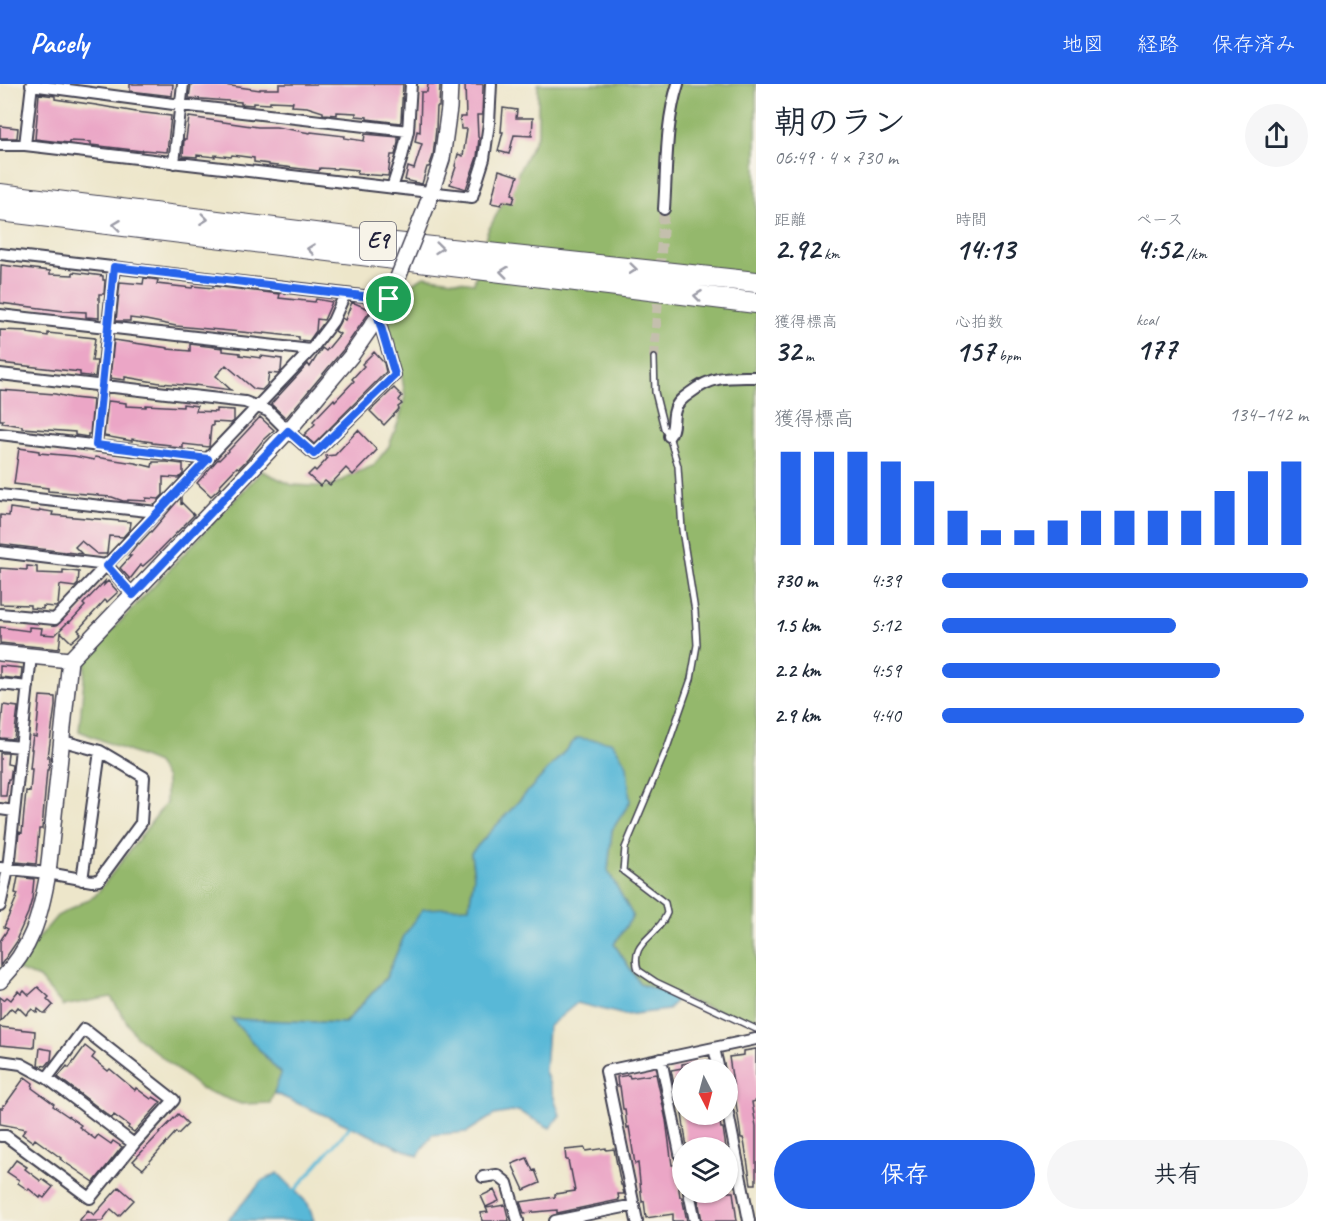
<!DOCTYPE html>
<html lang="ja">
<head>
<meta charset="utf-8">
<style>
	:root { --surface:#fff; --page:#f6f6f7; --text:#1f2937; --muted:#747a83; --accent:#2563eb }
	body { margin:0; font-family:Caveat,"Klee One",sans-serif; background:var(--page); color:var(--text); height:100vh; display:flex; flex-direction:column; font-size:22px; white-space:nowrap }
	* { box-sizing:border-box; margin:0 }
	p { font-size:20px; color:var(--muted) }
	.icon { flex:none; width:33px; height:33px; fill:none; stroke:currentColor; stroke-width:2; stroke-linecap:round; stroke-linejoin:round }
	.map { position:relative; flex:1; overflow:hidden }
	.sheet { display:flex; flex-direction:column; background:var(--surface); width:570px }
	.sheet>* { flex:none }
	.needle { width:39px; rotate:174deg }
	.fabs { position:absolute; left:672px; top:975px; display:grid; gap:12px }
	.fabs a { display:grid; place-items:center; width:66px; height:66px; border-radius:50%; background:var(--surface); box-shadow:0 2px 4px #0004; font-size:30px }
	.pin { position:absolute; display:grid; place-items:center; width:51px; height:51px; color:#fff; margin:-26px; border:3px solid #fff; border-radius:50%; box-shadow:0 2px 6px #0007 }
	.round { display:grid; place-items:center; flex:none; width:63px; height:63px; border-radius:32px; background:var(--page) }
	.summary { display:flex; align-items:center; justify-content:space-between; height:102px; padding:0 18px }
	h1 { font-size:33px; font-weight:700; line-height:45px }
	.figures { display:grid; grid-template-columns:repeat(3,1fr); gap:9px; height:102px; padding:6px 18px }
	.figures div { display:grid; align-content:center }
	.figures b { font-size:30px; font-weight:700 }
	.figures small { font-size:16px; font-weight:400 }
	.figures p { font-size:16px }
	.chart { height:168px; padding:12px 18px }
	.chart p { display:flex; justify-content:space-between }
	.chart svg { width:100%; height:108px; margin-top:6px; stroke:var(--accent); stroke-width:6 }
	.primary-button { display:flex; gap:12px; margin-top:auto; padding:12px 18px }
	.primary-button a { flex:1; height:69px; border-radius:36px; background:var(--accent); color:#fff; font-size:24px; font-weight:700; line-height:69px; text-align:center }
	.primary-button a+a { background:var(--page); color:var(--text) }
	ul { padding:0 18px; list-style:none; font-size:20px }
	li { display:grid; grid-template-columns:96px 72px 1fr; align-items:center; height:45px }
	li i { height:15px; border-radius:8px; background:var(--accent) }
	header { display:flex; align-items:center; gap:36px; box-sizing:border-box; height:84px; padding:0 30px; background:var(--accent); color:#fff }
	header strong { font-size:28px }
	nav { display:flex; gap:33px; margin-inline-start:auto; font-size:21px }
	main { display:flex; flex:1; min-height:0 }
	.map>svg:first-child { display:block }
	.forest { fill:#94b86c; stroke:#5b6d54; stroke-width:1.5 }
	.water { fill:#59b8d7; stroke:#3e6d89; stroke-width:1.5 }
	.lines { fill:none; stroke-linecap:round; stroke-linejoin:round }
	.stream { stroke:#59b8d7; stroke-width:3 }
	.building { fill:#eba6c6 }
	.street-tunnel { stroke:#c4bfad; stroke-width:10; stroke-dasharray:10 5; stroke-linecap:butt }
	.lane-casing { stroke:#403f50; stroke-width:8 }
	.street-casing { stroke:#403f50; stroke-width:14 }
	.secondary-casing { stroke:#403f50; stroke-width:18 }
	.highway-casing { stroke:#403f50; stroke-width:22 }
	.lane { stroke:#fff; stroke-width:5 }
	.street { stroke:#fff; stroke-width:10 }
	.secondary { stroke:#fff; stroke-width:15 }
	.highway { stroke:#fff; stroke-width:20 }
	.secondary-bridge-casing { stroke:#403f50; stroke-width:18; stroke-linecap:butt }
	.secondary-bridge { stroke:#fff; stroke-width:15 }
	.oneway { stroke:#9c9ca7 }
	.route-casing { stroke:#fff; stroke-width:12 }
	.route { stroke:#2563eb; stroke-width:8 }
	.labels { text-anchor:middle; dominant-baseline:central; stroke-width:4.5; stroke-linejoin:round; paint-order:stroke }
	.shield { fill:#f7f3e8; stroke:#62616f; stroke-width:1.5 }
	.shield-label { font-size:22px; font-weight:bold; fill:#22223b }
</style>
</head>
<body>
<header>
<strong>Pacely</strong>
<nav><a>地図</a><a>経路</a><a>保存済み</a></nav>
</header>
<main>
<div class="map">
<svg width="756" height="1137" viewBox="0 0 756 1137">
	<rect width="100%" height="100%" fill="#f7f3e8"/>
	<filter id="ink" filterUnits="userSpaceOnUse"><feTurbulence type="fractalNoise" baseFrequency=".0167" numOctaves="2"/><feDisplacementMap in="SourceGraphic" scale="12" xChannelSelector="R" yChannelSelector="G"/><feConvolveMatrix kernelMatrix="1 2 1 2 8 2 1 2 1" color-interpolation-filters="sRGB"/></filter>
	<filter id="wash" filterUnits="userSpaceOnUse"><feTurbulence type="fractalNoise" baseFrequency=".008" numOctaves="4" result="noise"/><feDisplacementMap in="SourceGraphic" scale="24" xChannelSelector="R" yChannelSelector="G"/><feGaussianBlur stdDeviation="1.35" result="paint"/><feColorMatrix in="noise" values="0 0 0 0 0 0 0 0 0 0 0 0 0 0 0 0 0 1.4 0 .05"/><feComposite in="paint" operator="in"/></filter>
	<g filter="url(#wash)">
		<rect width="100%" height="100%" fill="#ede6ca"/>
		<path class="forest" d="M538 0H756V937L733 932 640 900 614 860 633 832 608 787 612 746 630 718 577 654 471 769 474 792 469 823 404 852 386 894 344 939 232 935 281 990 270 1019 241 1020 201 1005 135 951 111 913 63 922 39 894 13 884 57 832 95 812 166 719V695L157 679 79 647 86 574 262 387 292 401 330 403 353 390 373 382 389 362 399 336 405 312 401 287 388 241 395 210 424 192 474 199 487 149 538 50Z"/>
		<path class="water" d="M577 654 612 658 627 681 630 718 612 746 608 787 633 832 614 860 640 900 678 913 668 926 625 931 577 919 548 943 545 987 560 1031 550 1044 518 1027 494 1031 467 1048 432 1051 418 1072 274 1009 281 990 232 935 345 939 386 894 404 852 423 825 469 823 474 792 471 769Z
			M278 1089 308 1120 314 1137H227L263 1096Z"/>
		<g class="lines">
			<path class="stream" d="M292 1110 352 1040"/>
		</g>
		<g id="blocks">
			<path class="building" d="M130 0H173L172 12 130 7Z
				M191 0H216L260 6V5H279V0H403L401 37 400 39 367 35V33L356 32V29L337 28V31L323 30V28L307 23 292 22 293 18 270 17V20L253 19V21L241 20V18L189 14Z
				M428 0H440L439 23H437L436 45 433 72 429 83H427L422 100 405 96 408 83 414 85 422 60 415 58 417 47 420 48 421 8H427Z
				M465 0H483V4L482 31H477L478 53 479 54 477 73 466 105 450 100 456 83 455 82 458 70 463 72 467 45H461L460 33H466Z
				M39 10 55 12V15L96 21 136 28 171 32 167 68 143 66 142 67 91 61V58L69 57V59L35 55Z
				M503 24 517 26 516 34H533L532 52 514 51 509 70 498 67 503 48H501Z
				M189 33 258 43H276L310 49 311 48 345 52 344 54 364 57 365 50 398 53V59L395 71H391L388 92 357 90 358 86 337 84 336 85 320 84 319 87 269 81V80L254 78V74L232 71 231 73 215 71V73L197 71V73L183 72 184 55H186Z
				M0 42 18 44 17 54H0Z
				M499 86 518 92 512 110 515 111 513 119 503 117 501 121 491 119Z
				M1 181 50 187V190L73 191V188L103 192V196H105L104 210H99V234L86 233V228L64 227 0 219Z
				M144 194 158 196 157 200 192 204 193 202 213 204V202L280 210 279 214 315 218 316 215 332 218 324 236 317 235 316 247 309 257 299 256V253L264 249V250L252 249 176 242 146 236 130 234V237H116L120 198 143 200Z
				M352 218 371 226 343 266 286 334 271 320 308 280 310 283 322 264 326 267 340 250 335 247 342 234 345 236Z
				M0 246 28 247V249L48 252V249L95 254 92 277H97L95 293 80 291V288L0 279Z
				M114 256 168 264V265L190 267V260L223 264V267L240 269V271L261 274V272L282 275 281 287 278 290 269 289 267 301 262 306 254 305 226 281 216 292 231 306 195 301V302L160 299 125 293V296L110 294Z
				M374 268 384 279 386 288 314 360 304 351 315 340 313 337 334 315 335 317 354 297 352 295 364 282 362 280Z
				M394 304 402 312 399 316 402 320 398 323 399 325 384 341 370 327Z
				M0 306 55 310 73 314 93 316 90 350H88V353L75 351V348L22 344V342L2 339 3 336H0Z
				M108 317 126 319V322L146 323V321L183 323V320L197 322 196 327 216 328V325L234 326V337L231 339 213 338V342H211L209 363 183 360V364L170 363V361L152 359V358L132 355V357L104 352Z
				M260 333 274 346 264 355 248 375 239 384 237 383 220 401 221 403 211 412 197 399 218 375 219 376 231 364Z
				M358 346 377 366 353 391 346 384 330 401 325 397 320 402 308 391 314 385 316 387 327 375 326 372 335 371Z
				M19 364 39 367V369L74 372 94 376 95 373 135 379 152 383 153 378H167L183 380V390L179 394 163 393V411L159 415 146 414V417L128 416V417H123L112 413 98 412V411L48 407V404L14 400Z
				M181 413V421L182 419 194 431 152 474 143 482 141 481 130 495 120 484 131 472H128L137 460 138 459 139 460 150 448H151Z
				M10 424 39 428 40 426 53 428 52 431 131 438 130 445 123 453 109 452 107 469 106 470H97L81 457 75 463 82 470 0 460V431L9 432Z
				M27 482 37 483V489L63 490V486L79 488 78 500 75 503 60 501 58 521 56 523 43 522V525L30 524V521L0 520V484L27 486Z
				M105 497 104 501 108 497 118 508 107 518 105 516 78 546 81 549 71 558 61 548 59 565 0 559V543L29 547V543L42 544 41 550 55 551 69 537 70 538 85 522 83 520Z
				M0 582 22 584 21 595 0 593Z
				M40 612 55 613V622L48 673H50L48 686H47L42 745H39L36 780 16 778 19 748 22 749 26 707 30 708 32 685H30L32 665H31L33 652 36 653Z
				M3 621 18 623 14 655 0 654Z
				M0 669H8L7 680 12 681 10 695H8L6 712H0Z
				M18 793 34 795 32 815 28 829 17 854 18 856 0 882V857L8 845 4 843 18 810 15 809Z
				M38 903 49 913 47 915 53 921 46 929H43L38 925 37 929 32 925 26 931 18 923 15 927 11 924 0 937V913L4 916 7 913 11 916 18 907 21 910 24 906 29 911Z
				M0 943 35 947 34 964 0 961Z
				M85 962 95 970 92 974 108 987 110 985 135 1006 136 1004 151 1015 153 1013 161 1018 134 1048 128 1044 129 1042 114 1031 112 1034 58 993 67 982 69 984Z
				M40 964 52 966 51 976 46 982 38 981Z
				M756 965V1017L752 1018 756 1042V1100H751L744 1057 743 1054H741L739 1039 729 973 744 971V967Z
				M708 976 710 986H682V1015L677 1016 671 986 682 984V980Z
				M656 990 666 1036 672 1081H675L676 1083 680 1113H682L687 1137H673V1130L646 1134 644 1117 642 1118 638 1079 635 1080 629 1043 627 1044 625 1025H623L620 1002H618L617 993 629 991 630 994Z
				M25 993 33 999 32 1004 54 1020 53 1022 81 1041 79 1043 95 1055 98 1051 111 1060 113 1057 122 1063 94 1098 60 1075 61 1074 35 1055 33 1058 22 1050 26 1045 0 1040V1024H3V1021H5Z
				M178 1030 188 1040 178 1050 176 1048 143 1085 133 1077Z
				M682 1030H697L698 1035 719 1032 721 1044H723L726 1064H687Z
				M585 1064 586 1067 606 1064V1066L614 1065 621 1101H622L624 1110H618L619 1116 557 1129V1126L524 1129 520 1118 555 1113V1110L575 1107 571 1086H570L568 1076H566L565 1066Z
				M527 1074 533 1087 535 1086 540 1099 524 1106 512 1080Z
				M16 1076 27 1083 25 1085 41 1097 42 1095 53 1103 44 1114 41 1112 40 1114 29 1105 28 1106 18 1099 19 1096 7 1088Z
				M119 1103 134 1116 119 1132 111 1125 102 1137H79L88 1126 94 1131Z
				M494 1106 499 1117 486 1123 481 1112Z
				M709 1108H733L737 1137H702L697 1110Z
				M505 1121 509 1137H482L481 1129 488 1128 486 1124Z"/>
		</g>
	</g>
	<g filter="url(#ink)">
		<use href="#blocks" fill-opacity="0" stroke="#403f50" stroke-width="1.5"/>
		<g class="lines">
			<path class="street-tunnel" d="M654 274 664 125"/>
			<defs>
				<path id="lane" d="M654 274 655 308 664 344 669 352 678 382 682 446 695 527 697 561 691 595 667 664 625 764 623 787 665 819 667 829C665 833 663 838 660 841 648 857 631 862 638 886L656 898 756 945"/>
				<path id="street" d="M31 1 181 21 408 47
					M0 61H25L472 113 484 75 489 39 491 0
					M25 61 32 0
					M174 79 183 0
					M392 104 402 73 408 47 411 0
					M664 125C667 84 665 40 678 0
					M0 170 389 215
					M0 231 311 266
					M0 290 245 318 268 327 288 347 314 370 395 291 378 233
					M0 350 208 375
					M669 352C675 345 672 335 675 326 677 318 684 313 690 309 713 291 728 293 756 293
					M96 361 114 183
					M0 411 157 428
					M0 468 107 481 133 511
					M0 530 55 535 311 266 333 237 345 210
					M0 600 28 603
					M0 661 21 663
					M0 725 14 727
					M0 784 48 789 92 797 99 796 141 739 144 693 100 667 63 657
					M82 796 100 667
					M0 822 8 785 31 572
					M714 964 719 986
					M661 975 682 1079
					M0 977 21 980 47 994 134 1060
					M728 1029 749 1137
					M0 1052H6L90 1114 134 1060 174 1016 84 945 47 994
					M483 1093 497 1091 507 1099 518 1137
					M689 1108 695 1137
					M555 1137 634 1121
					M637 1137 606 987 756 955"/>
				<path id="secondary" d="M427 121 442 75 449 24 450 0
					M0 569 70 576
					M0 897C32 864 40 834 48 789L70 576 288 347 351 272 378 233 393 206"/>
				<path id="highway" d="M0 110 395 159 756 198
					M0 127 756 219"/>
			</defs>
			<use href="#lane" class="lane-casing"/>
			<use href="#street" class="street-casing"/>
			<use href="#secondary" class="secondary-casing"/>
			<use href="#highway" class="highway-casing"/>
			<use href="#lane" class="lane"/>
			<use href="#street" class="street"/>
			<use href="#secondary" class="secondary"/>
			<use href="#highway" class="highway"/>
			<defs>
				<path id="secondary-bridge" d="M393 206 427 121"/>
			</defs>
			<use href="#secondary-bridge" class="secondary-bridge-casing"/>
			<use href="#secondary-bridge" class="secondary-bridge"/>
		</g>
		<defs><path id="oneway-chevron" d="M-2-3.5L2.5 0L-2 3.5" fill="none" stroke-width="1.6" stroke-linecap="round" stroke-linejoin="round" transform="scale(1.5)"/></defs>
		<g class="oneway">
			<use href="#oneway-chevron" transform="translate(204 135) rotate(7)"/>
			<use href="#oneway-chevron" transform="translate(117 141) rotate(-173)"/>
			<use href="#oneway-chevron" transform="translate(439 164) rotate(6)"/>
			<use href="#oneway-chevron" transform="translate(311 165) rotate(-173)"/>
			<use href="#oneway-chevron" transform="translate(633 185) rotate(6)"/>
			<use href="#oneway-chevron" transform="translate(504 188) rotate(-173)"/>
			<use href="#oneway-chevron" transform="translate(698 212) rotate(-173)"/>
		</g>
	</g>
	<g class="lines" filter="url(#ink)">
		<defs>
			<path id="route" d="M114 183 389 215 378 233 395 291 314 370 288 347 133 511 107 482 208 375 96 361Z"/>
		</defs>
		<use href="#route" class="route-casing"/>
		<use href="#route" class="route"/>
	</g>
	<g class="labels">
		<rect class="shield" x="360" y="138" width="36" height="38" rx="4.5"/>
		<g class="shield-label">
			<text x="378" y="157">E9</text>
		</g>
	</g>
</svg>
<div class="fabs">
<a><svg class="needle" viewBox="-14 -14 28 28"><path d="M0-13l5 13h-10z" fill="#e53935"/><path d="M0 13l5-13h-10z" fill="#747a83"/></svg></a>
<a><svg class="icon" aria-label="layers" viewBox="0 0 24 24"><path d="M12 4l9 5-9 5-9-5zM3 14l9 5 9-5"/></svg></a>
</div>
<div class="pin" style="left:389px;top:215px;background:#1e9e55"><svg class="icon" aria-label="arrive" viewBox="0 0 24 24"><path d="M6 21V4h12l-3 4 3 4H6"/></svg></div>
</div>
<section class="sheet">
<div class="summary"><div><h1>朝のラン</h1><p>06:49 · 4 × 730 m</p></div><a class="round"><svg class="icon" aria-label="share" viewBox="0 0 24 24"><path d="M12 15V3M7 8l5-5 5 5M5 13v7h14v-7"/></svg></a></div>
<div class="figures">
<div><p>距離</p><b>2.92<small> km</small></b></div>
<div><p>時間</p><b>14:13</b></div>
<div><p>ペース</p><b>4:52<small> /km</small></b></div>
</div>
<div class="figures">
<div><p>獲得標高</p><b>32<small> m</small></b></div>
<div><p>心拍数</p><b>157<small> bpm</small></b></div>
<div><p>kcal</p><b>177</b></div>
</div>
<div class="chart"><p><span>獲得標高</span>134–142 m</p>
<svg viewBox="0 0 160 44" preserveAspectRatio="none"><path d="M5 44V6M15 44V6M25 44V6M35 44V10M45 44V18M55 44V30M65 44V38M75 44V38M85 44V34M95 44V30M105 44V30M115 44V30M125 44V30M135 44V22M145 44V14M155 44V10"/></svg>
</div>
<ul>
<li><b>730 m</b>4:39<i style="width:100%"></i></li>
<li><b>1.5 km</b>5:12<i style="width:64%"></i></li>
<li><b>2.2 km</b>4:59<i style="width:76%"></i></li>
<li><b>2.9 km</b>4:40<i style="width:99%"></i></li>
</ul>
<div class="primary-button"><a>保存</a><a>共有</a></div>
</section>
</main>
</body>
</html>
